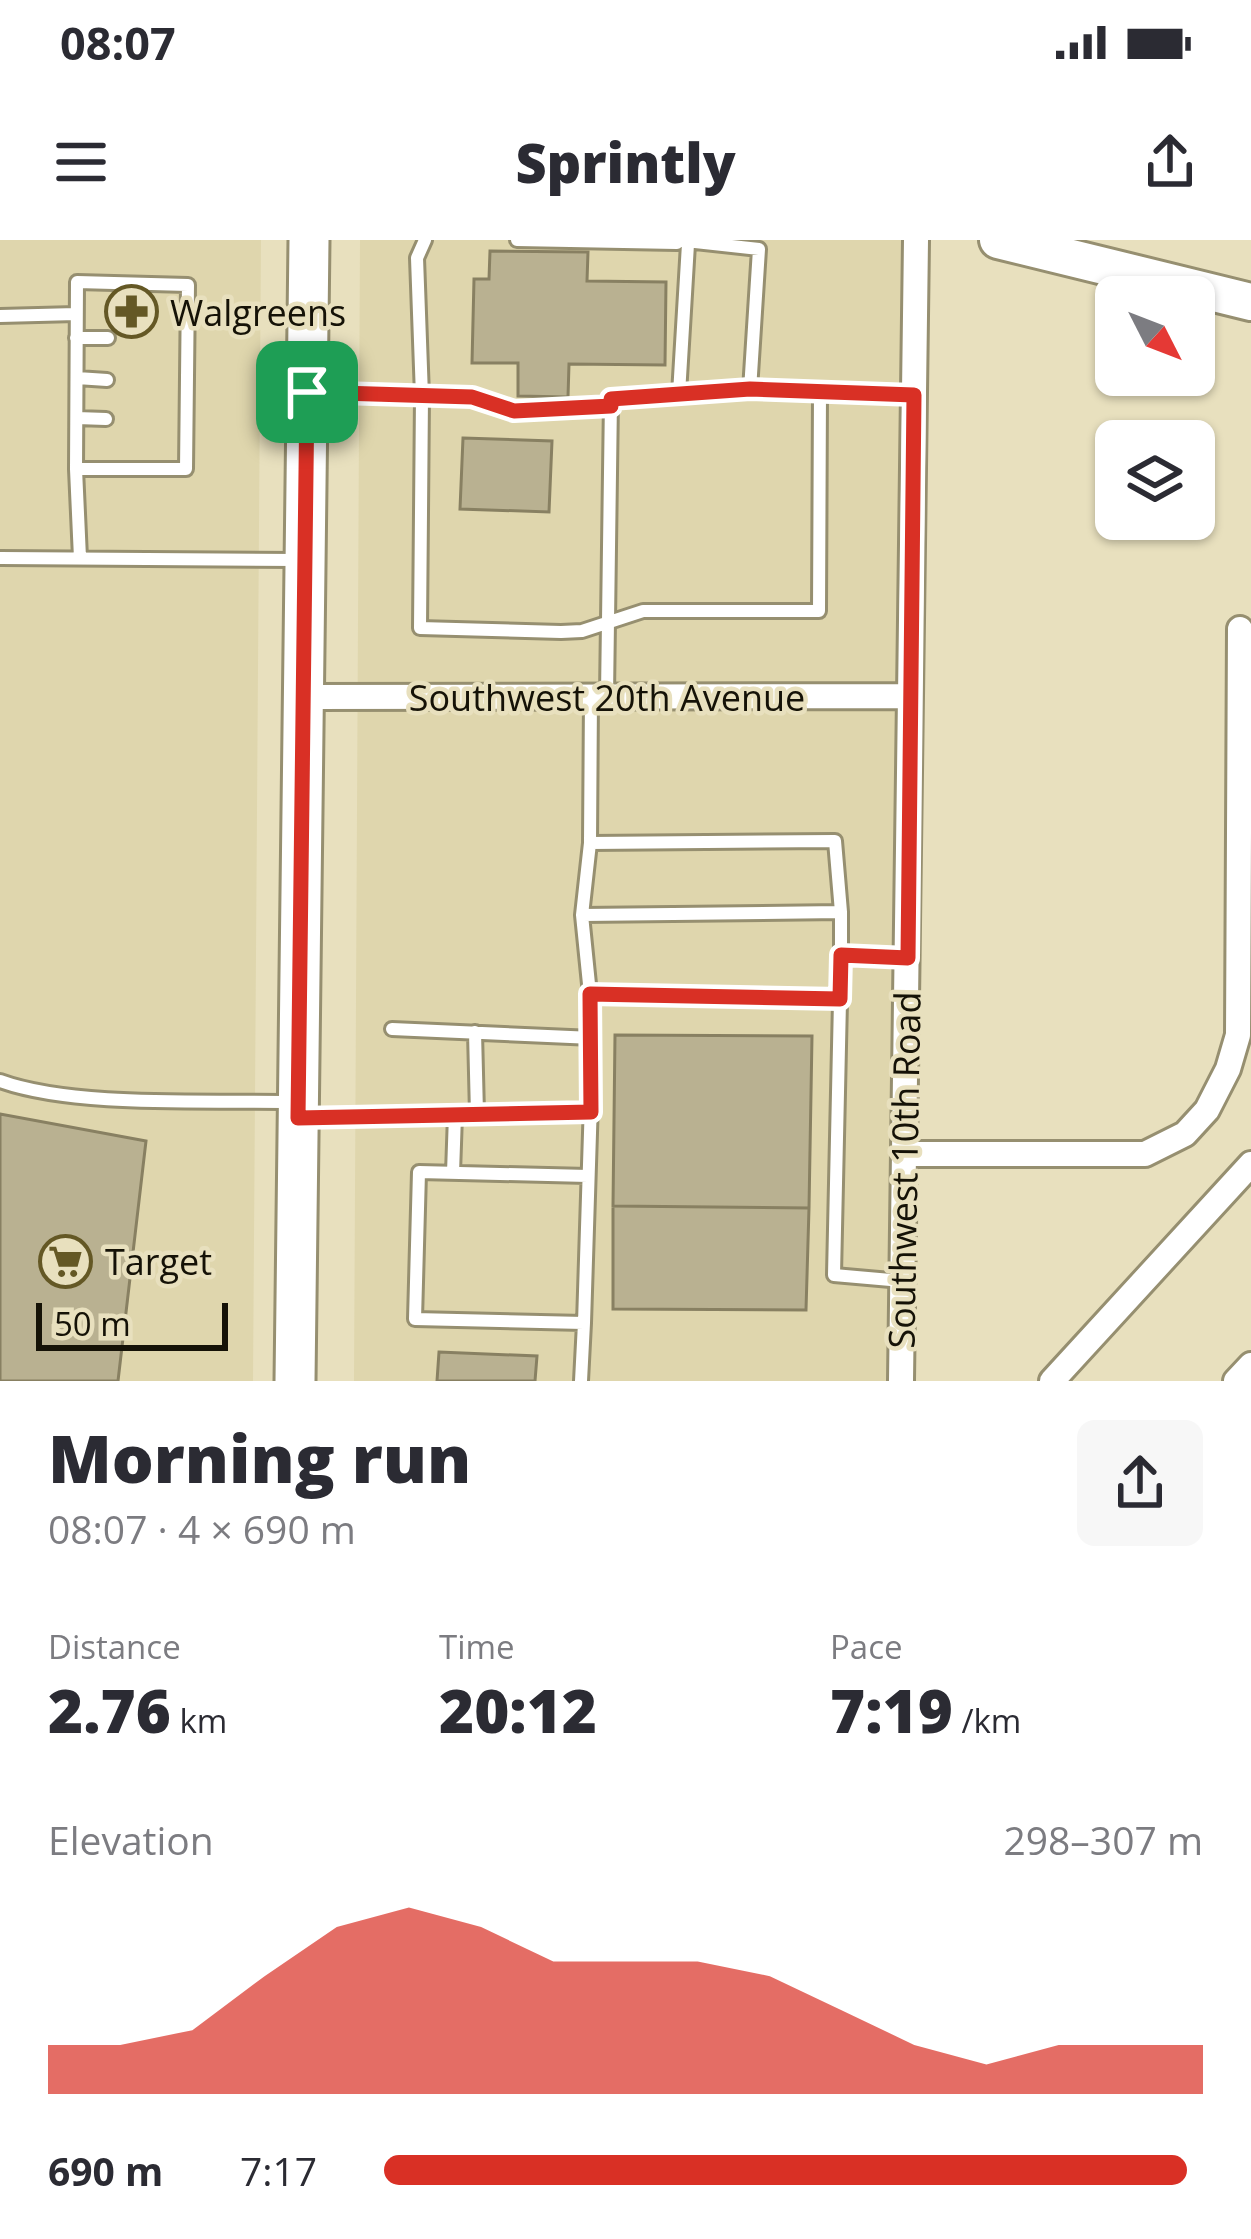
<!DOCTYPE html>
<html lang="en">
<head>
<meta charset="utf-8">
<style>
	:root { --surface:#fff; --page:#f7f7f7; --text:#2b2b33; --muted:#7c7c81; --accent:#d93025 }
	body { margin:0; font-family:"Open Sans",sans-serif; background:var(--page); color:var(--text); height:100vh; display:flex; flex-direction:column; font-size:45px; white-space:nowrap }
	* { box-sizing:border-box; margin:0 }
	p { font-size:39px; color:var(--muted) }
	.icon { flex:none; width:66px; height:66px; fill:none; stroke:currentColor; stroke-width:2; stroke-linecap:round; stroke-linejoin:round }
	.map { position:relative; height:1141px; overflow:hidden }
	.drawer { display:flex; flex-direction:column; background:var(--surface); flex:1 }
	.drawer>* { flex:none }
	.needle { width:78px; rotate:132deg }
	.controls { position:absolute; left:1095px; top:36px; display:grid; gap:24px }
	.controls a { display:grid; place-items:center; width:120px; height:120px; border-radius:18px; background:var(--surface); box-shadow:0 3px 9px #0004; font-size:60px }
	.scale { position:absolute; left:36px; bottom:30px; width:192px; box-sizing:border-box; padding-left:12px; border:6px solid #151207; border-top:0; font-size:33px; line-height:42px; white-space:nowrap; color:#151207; -webkit-text-stroke:9px #e8e0be; paint-order:stroke }
	.pin { position:absolute; display:grid; place-items:center; width:102px; height:102px; color:#fff; margin:-51px; border-radius:24px; box-shadow:0 6px 18px #0006 }
	.round { display:grid; place-items:center; flex:none; width:126px; height:126px; border-radius:18px; background:var(--page) }
	.overview { display:flex; align-items:center; justify-content:space-between; height:204px; padding:0 48px }
	h1 { font-size:66px; font-weight:800; line-height:90px }
	.figures { display:grid; grid-template-columns:repeat(3,1fr); gap:18px; height:204px; padding:12px 48px }
	.figures div { display:grid; align-content:center }
	.figures b { font-size:60px; font-weight:800 }
	.figures small { font-size:33px; font-weight:400 }
	.figures p { font-size:33px }
	.chart { height:336px; padding:24px 48px }
	.chart p { display:flex; justify-content:space-between }
	.chart svg { width:100%; height:216px; margin-top:12px; fill:var(--accent); opacity:.7 }
	ul { padding:0 48px; list-style:none; font-size:39px }
	li { display:grid; grid-template-columns:192px 144px 1fr; align-items:center; height:90px }
	li i { height:30px; border-radius:15px; background:var(--accent) }
	.status { display:flex; justify-content:space-between; align-items:center; height:84px; padding:0 60px; background:var(--surface); direction:ltr }
	.status svg { height:33px; fill:currentColor }
	header { display:flex; justify-content:space-between; align-items:center; height:156px; padding:0 48px; background:var(--surface); font-size:54px; font-weight:800 }
	.map>svg:first-child { display:block }
	.built { fill:#dfd6ad }
	.building { fill:#b9b191; stroke:#888062; stroke-width:3 }
	.lines { fill:none; stroke-linecap:round; stroke-linejoin:round }
	.service-casing { stroke:#968f70; stroke-width:18 }
	.minor-casing { stroke:#968f70; stroke-width:30 }
	.secondary-casing { stroke:#968f70; stroke-width:42 }
	.primary-casing { stroke:#968f70; stroke-width:45 }
	.service { stroke:#fff; stroke-width:12 }
	.minor { stroke:#fff; stroke-width:24 }
	.secondary { stroke:#fff; stroke-width:36 }
	.primary { stroke:#fff; stroke-width:39 }
	.route-casing { stroke:#fff; stroke-width:24 }
	.route { stroke:#d93025; stroke-width:15 }
	.labels { text-anchor:middle; dominant-baseline:central; stroke-width:9; stroke-linejoin:round; paint-order:stroke }
	.poi-label { font-size:36px; fill:#151207; stroke:#e8e0be; text-anchor:start }
	.street-label { font-size:36px; fill:#151207; stroke:#e8e0be }
</style>
</head>
<body>
<div class="status"><b>08:07</b><svg viewBox="0 0 49 12"><path d="M0 12V9h3v3zM5 12V6h3v6zM10 12V3h3v9zM15 12V0h3v12zM26 1h20v11H26zM47 4h2v5h-2z"/></svg></div>
<header><svg class="icon" aria-label="menu" viewBox="0 0 24 24"><path d="M4 6h16M4 12h16M4 18h16"/></svg>Sprintly<svg class="icon" aria-label="share" viewBox="0 0 24 24"><path d="M12 15V3M7 8l5-5 5 5M5 13v7h14v-7"/></svg></header>
<div class="map">
<svg width="1251" height="1141" viewBox="0 0 1251 1141">
	<rect width="100%" height="100%" fill="#e8e0be"/>
	<path class="built" d="M0 0H261L253 1141H0Z
		M360 0H903L894 1141H354Z"/>
	<path class="building" d="M490 11 588 12 587 41 666 42 665 125 569 124 568 157 518 156V123H472L474 39H489Z
		M463 198 552 201 549 272 460 269Z
		M615 795 812 796 809 968 613 966Z
		M0 874 146 901 118 1141H0Z
		M613 966 809 968 806 1070 613 1069Z
		M439 1112 537 1116 535 1141H437Z"/>
	<g class="lines">
		<defs>
			<path id="service" d="M425 0 417 18 422 156 420 388 561 392 582 391 643 371H819L820 152
				M517 0 677 3
				M677 0 759 9 750 150 914 155
				M0 76 76 74
				M76 98H108
				M77 138 107 140
				M314 152 472 157 515 171 611 166
				M679 154 688 4
				M77 178 106 179
				M76 229H186L188 45 77 42 76 229 80 318
				M0 318 298 320
				M607 455 611 159 750 150
				M590 603 591 456
				M582 675 590 603 835 601 841 672
				M840 759 590 754 582 675 841 672V715
				M392 789 593 798
				M475 792 477 874
				M0 841C74 868 209 860 291 862
				M304 878 591 872
				M453 933 455 875
				M588 936 419 932 415 1079 584 1083 593 798 590 754
				M902 1041 834 1035 841 715 907 719
				M581 1141 584 1083"/>
			<path id="minor" d="M303 457 910 456
				M905 914H1145L1185 894 1207 870 1228 829 1238 795 1240 389
				M901 1141 916 0
				M1052 1141 1251 924
				M1236 1141 1251 1125"/>
			<path id="secondary" d="M998 0 1251 62"/>
			<path id="primary" d="M295 1141 309 0"/>
		</defs>
		<use href="#service" class="service-casing"/>
		<use href="#minor" class="minor-casing"/>
		<use href="#secondary" class="secondary-casing"/>
		<use href="#primary" class="primary-casing"/>
		<use href="#service" class="service"/>
		<use href="#minor" class="minor"/>
		<use href="#secondary" class="secondary"/>
		<use href="#primary" class="primary"/>
	</g>
	<g class="lines">
		<defs>
			<path id="route" d="M750 149 914 155 908 718 841 715 840 759 590 754 591 872 298 878 307 152 472 157 514 171 611 166V159Z"/>
		</defs>
		<use href="#route" class="route-casing"/>
		<use href="#route" class="route"/>
	</g>
	<defs>
		<symbol id="pharmacy-ring" viewBox="-11 -11 22 22"><circle r="9.5" fill="#e8e0be" stroke="#645825" stroke-width="1.5"/><path d="M-2-6h4v4h4v4h-4v4h-4v-4h-4v-4h4Z" fill="#645825"/></symbol>
		<symbol id="supermarket-ring" viewBox="-11 -11 22 22"><circle r="9.5" fill="#e8e0be" stroke="#645825" stroke-width="1.5"/><path d="M-6-5.5h2.5l.6 2H6L4.5 2H-2.5L-4.4-4H-6ZM-1.5 3.2a1.3 1.3 0 1 0 .1 0ZM3 3.2a1.3 1.3 0 1 0 .1 0Z" fill="#645825"/></symbol>
	</defs>
	<g fill-rule="evenodd">
		<use href="#pharmacy-ring" x="102" y="42" width="59" height="59"/>
		<use href="#supermarket-ring" x="36" y="992" width="59" height="59"/>
	</g>
	<g class="labels">
		<g class="poi-label">
			<text x="170" y="72">Walgreens</text>
			<text x="105" y="1021">Target</text>
		</g>
		<g class="street-label">
			<text x="607" y="457">Southwest 20th Avenue</text>
			<text transform="translate(904 930) rotate(-89)">Southwest 10th Road</text>
		</g>
	</g>
</svg>
<div class="controls">
<a><svg class="needle" viewBox="-14 -14 28 28"><path d="M0-13l5 13h-10z" fill="#e53935"/><path d="M0 13l5-13h-10z" fill="#7c7c81"/></svg></a>
<a><svg class="icon" aria-label="layers" viewBox="0 0 24 24"><path d="M12 4l9 5-9 5-9-5zM3 14l9 5 9-5"/></svg></a>
</div>
<div class="scale">50 m</div>
<div class="pin" style="left:307px;top:152px;background:#1e9e55"><svg class="icon" aria-label="arrive" viewBox="0 0 24 24"><path d="M6 21V4h12l-3 4 3 4H6"/></svg></div>
</div>
<section class="drawer">
<div class="overview"><div><h1>Morning run</h1><p>08:07 · 4 × 690 m</p></div><a class="round"><svg class="icon" aria-label="share" viewBox="0 0 24 24"><path d="M12 15V3M7 8l5-5 5 5M5 13v7h14v-7"/></svg></a></div>
<div class="figures">
<div><p>Distance</p><b>2.76<small> km</small></b></div>
<div><p>Time</p><b>20:12</b></div>
<div><p>Pace</p><b>7:19<small> /km</small></b></div>
</div>
<div class="chart"><p><span>Elevation</span>298–307 m</p>
<svg viewBox="0 0 160 44" preserveAspectRatio="none"><path d="M0 44V34L10 34L20 31L30 20L40 10L50 6L60 10L70 17L80 17L90 17L100 20L110 27L120 34L130 38L140 34L150 34L160 34V44z"/></svg>
</div>
<ul>
<li><b>690 m</b>7:17<i style="width:98%"></i></li>
</ul>
</section>
</body>
</html>
